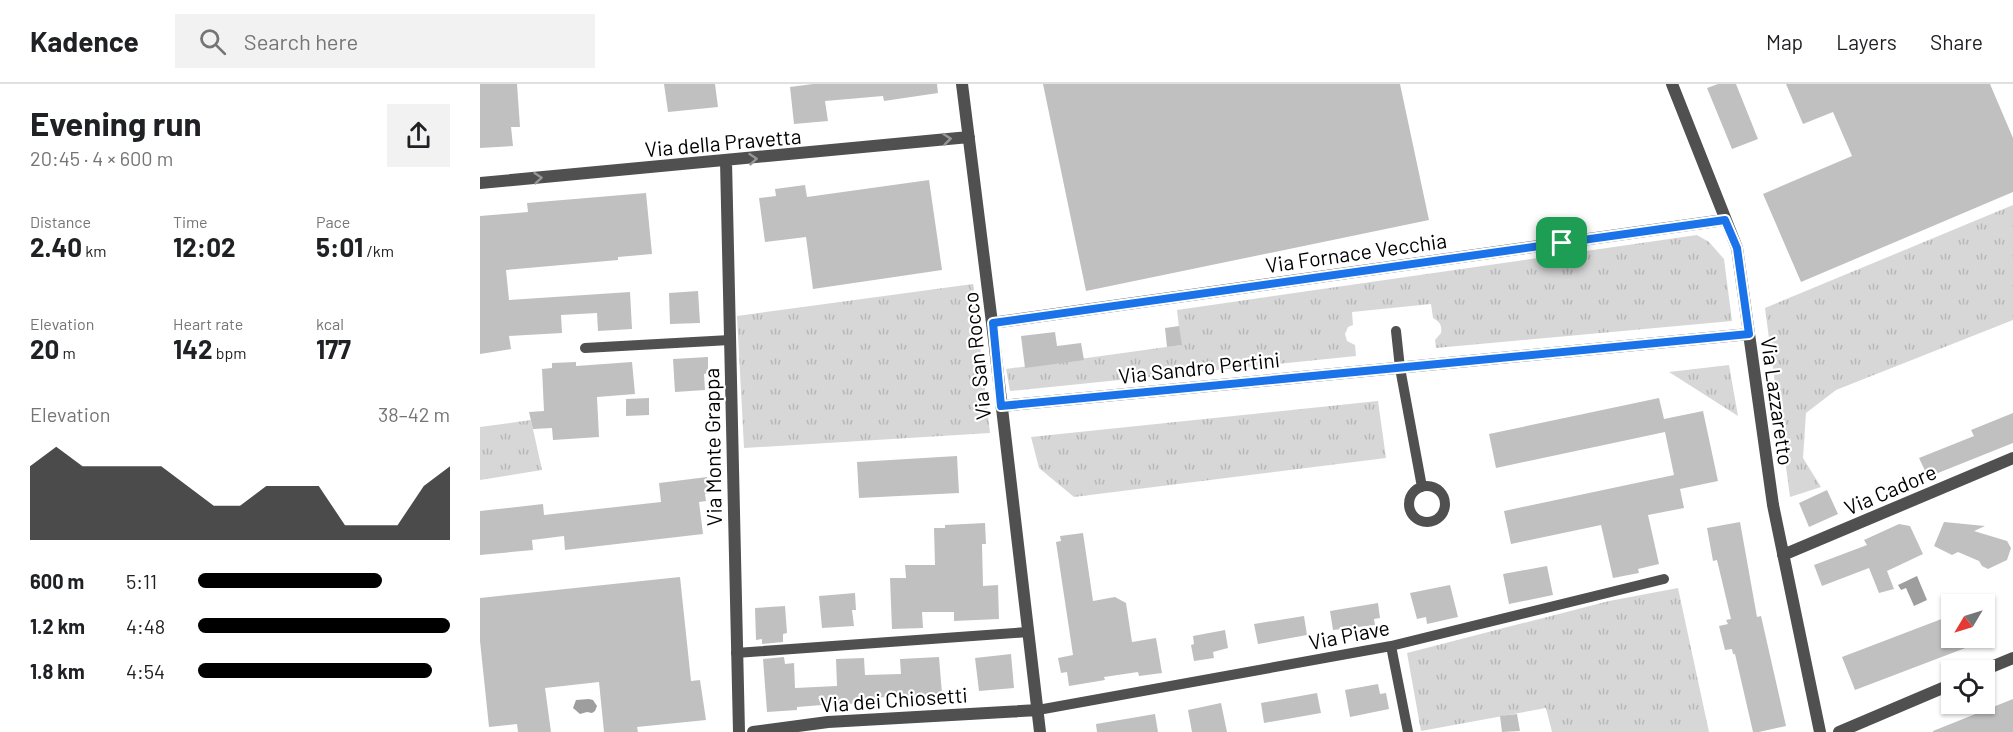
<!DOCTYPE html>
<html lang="en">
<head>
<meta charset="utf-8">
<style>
	:root { --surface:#fff; --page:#f2f2f2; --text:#202124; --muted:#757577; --line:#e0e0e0; --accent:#000 }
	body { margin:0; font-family:Barlow,sans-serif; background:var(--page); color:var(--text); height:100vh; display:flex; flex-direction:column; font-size:22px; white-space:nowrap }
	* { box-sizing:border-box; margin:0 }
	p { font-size:20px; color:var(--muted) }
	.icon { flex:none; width:33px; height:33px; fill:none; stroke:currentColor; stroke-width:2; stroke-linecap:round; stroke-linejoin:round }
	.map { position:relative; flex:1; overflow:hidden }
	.panel { display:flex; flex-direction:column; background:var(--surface); width:480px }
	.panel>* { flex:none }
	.needle { width:39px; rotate:232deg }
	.buttons { position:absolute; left:1461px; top:510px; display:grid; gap:12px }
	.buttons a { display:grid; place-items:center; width:54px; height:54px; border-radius:0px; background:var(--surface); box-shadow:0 2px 4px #0004; font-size:30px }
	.pin { position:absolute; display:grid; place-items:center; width:51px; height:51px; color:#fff; margin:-26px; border-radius:12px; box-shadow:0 3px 9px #0006 }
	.round { display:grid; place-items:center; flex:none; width:63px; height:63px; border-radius:0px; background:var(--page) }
	.overview { display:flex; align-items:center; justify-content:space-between; height:102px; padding:0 30px }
	h1 { font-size:33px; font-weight:700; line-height:45px }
	.figures { display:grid; grid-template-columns:repeat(3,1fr); gap:9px; height:102px; padding:6px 30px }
	.figures div { display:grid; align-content:center }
	.figures b { font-size:26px; font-weight:700 }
	.figures small { font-size:16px; font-weight:400 }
	.figures p { font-size:16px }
	.chart { height:168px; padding:12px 30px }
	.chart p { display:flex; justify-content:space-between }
	.chart svg { width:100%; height:108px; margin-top:6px; fill:var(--accent); opacity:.7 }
	ul { padding:0 30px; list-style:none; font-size:20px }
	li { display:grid; grid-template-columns:96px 72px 1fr; align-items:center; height:45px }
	li i { height:15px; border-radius:8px; background:var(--accent) }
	header { display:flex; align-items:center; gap:36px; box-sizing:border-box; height:84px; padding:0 30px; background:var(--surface); border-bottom:2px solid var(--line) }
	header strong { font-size:28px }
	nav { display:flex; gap:33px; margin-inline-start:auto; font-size:21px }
	.search { width:420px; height:54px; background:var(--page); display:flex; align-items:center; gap:15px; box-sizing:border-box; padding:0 21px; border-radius:0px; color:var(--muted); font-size:22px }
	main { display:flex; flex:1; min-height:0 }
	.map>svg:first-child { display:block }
	.grass { fill:url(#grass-tufts) }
	.water { fill:#9e9e9e }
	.building { fill:#c0c0c0 }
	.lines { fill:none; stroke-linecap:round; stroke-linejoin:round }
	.service { stroke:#505050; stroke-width:10 }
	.minor { stroke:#505050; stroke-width:12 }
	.oneway { stroke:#969696 }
	.route-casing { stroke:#fff; stroke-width:12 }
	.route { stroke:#1a73e8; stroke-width:8 }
	.labels { text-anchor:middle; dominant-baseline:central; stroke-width:4.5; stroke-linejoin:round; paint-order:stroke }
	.street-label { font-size:21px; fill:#000; stroke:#fff }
</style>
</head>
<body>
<header>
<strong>Kadence</strong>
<div class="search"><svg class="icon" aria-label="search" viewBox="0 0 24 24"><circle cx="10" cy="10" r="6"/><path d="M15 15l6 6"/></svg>Search here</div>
<nav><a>Map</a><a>Layers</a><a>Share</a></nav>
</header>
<main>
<section class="panel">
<div class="overview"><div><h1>Evening run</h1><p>20:45 · 4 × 600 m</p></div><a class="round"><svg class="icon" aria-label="share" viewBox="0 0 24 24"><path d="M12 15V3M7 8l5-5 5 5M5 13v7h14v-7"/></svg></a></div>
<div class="figures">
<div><p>Distance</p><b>2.40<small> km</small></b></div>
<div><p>Time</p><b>12:02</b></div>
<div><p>Pace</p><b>5:01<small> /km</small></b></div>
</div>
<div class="figures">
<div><p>Elevation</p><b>20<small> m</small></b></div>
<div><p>Heart rate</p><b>142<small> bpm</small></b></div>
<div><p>kcal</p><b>177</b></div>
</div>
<div class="chart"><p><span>Elevation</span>38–42 m</p>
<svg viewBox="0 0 160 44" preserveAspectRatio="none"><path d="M0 44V14L10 6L20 14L30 14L40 14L50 14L60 22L70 30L80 30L90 22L100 22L110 22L120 38L130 38L140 38L150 22L160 14V44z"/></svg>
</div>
<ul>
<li><b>600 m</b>5:11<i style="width:73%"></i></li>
<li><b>1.2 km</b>4:48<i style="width:100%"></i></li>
<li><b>1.8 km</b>4:54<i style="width:93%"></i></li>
</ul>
</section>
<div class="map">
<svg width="1533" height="648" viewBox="0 0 1533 648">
	<defs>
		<pattern id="grass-tufts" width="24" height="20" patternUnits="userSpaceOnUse" patternTransform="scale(1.5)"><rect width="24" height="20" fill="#d7d7d7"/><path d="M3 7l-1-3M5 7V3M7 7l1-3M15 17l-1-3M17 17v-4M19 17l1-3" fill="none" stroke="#b7b7b7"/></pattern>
	</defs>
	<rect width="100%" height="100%" fill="#fff"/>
	<path class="grass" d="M1533 121V236L1356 306 1326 329 1323 374 1341 403 1310 413 1285 224Z
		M1217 151 1229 158 1244 175 1252 237 956 264 955 256 961 249C962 241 960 238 953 234L951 220 872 228 873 241 868 243 865 250 867 257 875 261 876 272 530 307 526 285 701 261 697 226Z
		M493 200 510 349 264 364 257 232Z
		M1249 281 1258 332 1189 288Z
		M898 317 906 374 594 413 559 384 551 353Z
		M51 336 62 386 0 396V343Z
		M1198 504 1229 648H1072L1066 624 941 647 927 569 1129 517Z"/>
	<path class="water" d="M1437 492 1447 516 1434 522 1426 504 1421 506 1418 501Z
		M109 615 113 616 117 622 115 627 112 629 107 628 100 630 93 624 96 616Z"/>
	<path class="building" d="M0 0H37L40 43H31L33 62 0 64Z
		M184 0H235L238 23 188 28Z
		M333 0H457L458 9 404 17 403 12 345 17 348 37 314 40 310 3Z
		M563 0H920L949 136 606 207Z
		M1238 0H1256L1278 55 1252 65 1227 4Z
		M1306 0H1510L1533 54V108L1321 198 1283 110 1372 72 1353 28 1323 40Z
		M449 96 462 186 333 205 326 153 285 158 279 114 296 112 295 105 325 101 327 113Z
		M166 109 172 170 138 173V176L26 186 29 216 150 208 152 245 118 247 117 229 81 231 82 249 29 252 31 265 0 270V132L48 128 47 119Z
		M218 207 220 239 190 240 189 209Z
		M699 242 702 261 687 263 685 244Z
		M575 248 577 262 601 259 604 276 545 284 541 252Z
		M228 273V289L224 290 225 306 195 308 193 275Z
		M96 278V282L152 278 155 310 117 313 119 353 73 356 72 344 53 345 49 328 64 327 62 285 72 284V279Z
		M169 314V331L146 332V315Z
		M1179 314 1184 335 1223 327 1238 397 1200 405 1204 424 1168 431 1179 480 1158 485 1159 489 1133 494 1121 441 1031 460 1024 427 1194 391 1185 348 1016 384 1009 350Z
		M1533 329V359L1448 393 1439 374 1494 352 1491 346Z
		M477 372 479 409 379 414 377 378Z
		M227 393 229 410H225L226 417 219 418 223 450 85 466 84 452 52 456 53 466 0 471V427L63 420 64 431 181 418 179 399Z
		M1347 406 1358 430 1329 443 1319 419Z
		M1260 438 1277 533 1281 532 1306 642 1279 648H1273L1255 570H1253L1252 565 1245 566 1239 542 1248 540 1246 536 1251 535 1237 476 1233 477 1227 444Z
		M1464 438 1505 442 1494 447 1527 457 1531 464 1527 476 1508 485 1502 482 1499 477 1478 468 1472 471 1454 462Z
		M505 439 506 460H502L503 502 518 501 519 535 474 537V528H442L443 544 412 545 410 494H426L425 481H455L454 444H465V441Z
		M1419 440 1430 442 1443 470 1407 487 1414 505 1399 509 1389 484 1342 502 1334 481 1387 461 1384 456Z
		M603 449 613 517 635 513 646 519 652 558 676 554 682 589 659 592 658 588 624 593 625 596 589 602 587 588 581 589 578 574 593 571 576 458 581 457 580 452Z
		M1067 482 1073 511 1029 520 1023 490Z
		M200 493 211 597 220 596 226 636 157 643 158 648H124L119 598 65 604 71 648H38L37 640 9 643 0 557V514Z
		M970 501 978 533 947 540 946 533 937 535 930 509Z
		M375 509 376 526H372L374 542 342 544 339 512Z
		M898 519 900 534 894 535 895 541 853 546 850 527Z
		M305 522 307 549 303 550V558L282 560V555L276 556 275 524Z
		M1472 531V554L1509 555 1375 606 1362 573Z
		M824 532 827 551 778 560 774 540Z
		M745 546 748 564 733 568 734 574 714 577 711 561 714 560 713 552Z
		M531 570 534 604 499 607 495 574Z
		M304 573 305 580 314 579 315 604 357 602 356 575 384 574 385 591 421 590 420 575 459 573 462 610 389 614V619L342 621 317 623V626L287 628 283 575Z
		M898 600 900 610 906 609 909 625 870 633 865 606Z
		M837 609 841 629 784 639 781 619Z
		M1533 615V648H1453V647Z
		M741 619 747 648H712L708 626Z
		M675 630 678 648H617L616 640Z
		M1037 630 1040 647 1022 648 1020 632Z"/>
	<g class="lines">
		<path class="service" d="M916 247 920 284 942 403
			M105 264 250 256
			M929 420a18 18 0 1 1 36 0a18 18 0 1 1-36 0Z
			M911 562 928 648
			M256 569 548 548
			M558 626 911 562 1184 495"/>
		<path class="minor" d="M482 0 512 239 560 648
			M1192 0 1257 164 1293 421 1340 648
			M246 77 259 648
			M0 99 489 53
			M512 239 1244 136
			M521 322 1269 250
			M1303 471 1533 374
			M1504 586 1533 574
			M273 648 348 638 558 626
			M1359 648 1472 600"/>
	</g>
	<defs><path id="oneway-chevron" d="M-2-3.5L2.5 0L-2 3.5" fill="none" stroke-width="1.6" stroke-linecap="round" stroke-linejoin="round" transform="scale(1.5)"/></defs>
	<g class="oneway">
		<use href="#oneway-chevron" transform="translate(467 55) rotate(-6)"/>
		<use href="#oneway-chevron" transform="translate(273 75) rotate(-5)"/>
		<use href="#oneway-chevron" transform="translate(58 94) rotate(-5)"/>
	</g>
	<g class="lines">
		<defs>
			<path id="route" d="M1245 136 1257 164 1269 250 521 322 513 239Z"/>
		</defs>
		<use href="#route" class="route-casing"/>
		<use href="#route" class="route"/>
	</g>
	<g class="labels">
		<g class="street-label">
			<text transform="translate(243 58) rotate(-5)">Via della Pravetta</text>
			<text transform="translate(876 168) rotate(-8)">Via Fornace Vecchia</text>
			<text transform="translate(496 272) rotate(-96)">Via San Rocco</text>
			<text transform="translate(719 283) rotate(-6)">Via Sandro Pertini</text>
			<text transform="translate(1298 317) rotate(82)">Via Lazzaretto</text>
			<text transform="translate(232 363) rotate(-91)">Via Monte Grappa</text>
			<text transform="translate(1410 405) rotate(-23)">Via Cadore</text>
			<text transform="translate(869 550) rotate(-11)">Via Piave</text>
			<text transform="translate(414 615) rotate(-4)">Via dei Chiosetti</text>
		</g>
	</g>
</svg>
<div class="buttons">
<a><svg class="needle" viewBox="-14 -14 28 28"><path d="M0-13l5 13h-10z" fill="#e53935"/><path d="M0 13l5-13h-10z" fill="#757577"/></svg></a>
<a><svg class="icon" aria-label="locate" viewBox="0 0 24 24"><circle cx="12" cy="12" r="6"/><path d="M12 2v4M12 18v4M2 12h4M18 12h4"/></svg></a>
</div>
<div class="pin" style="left:1082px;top:159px;background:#1e9e55"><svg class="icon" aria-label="arrive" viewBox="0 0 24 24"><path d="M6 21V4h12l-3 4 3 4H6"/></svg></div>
</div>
</main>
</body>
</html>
